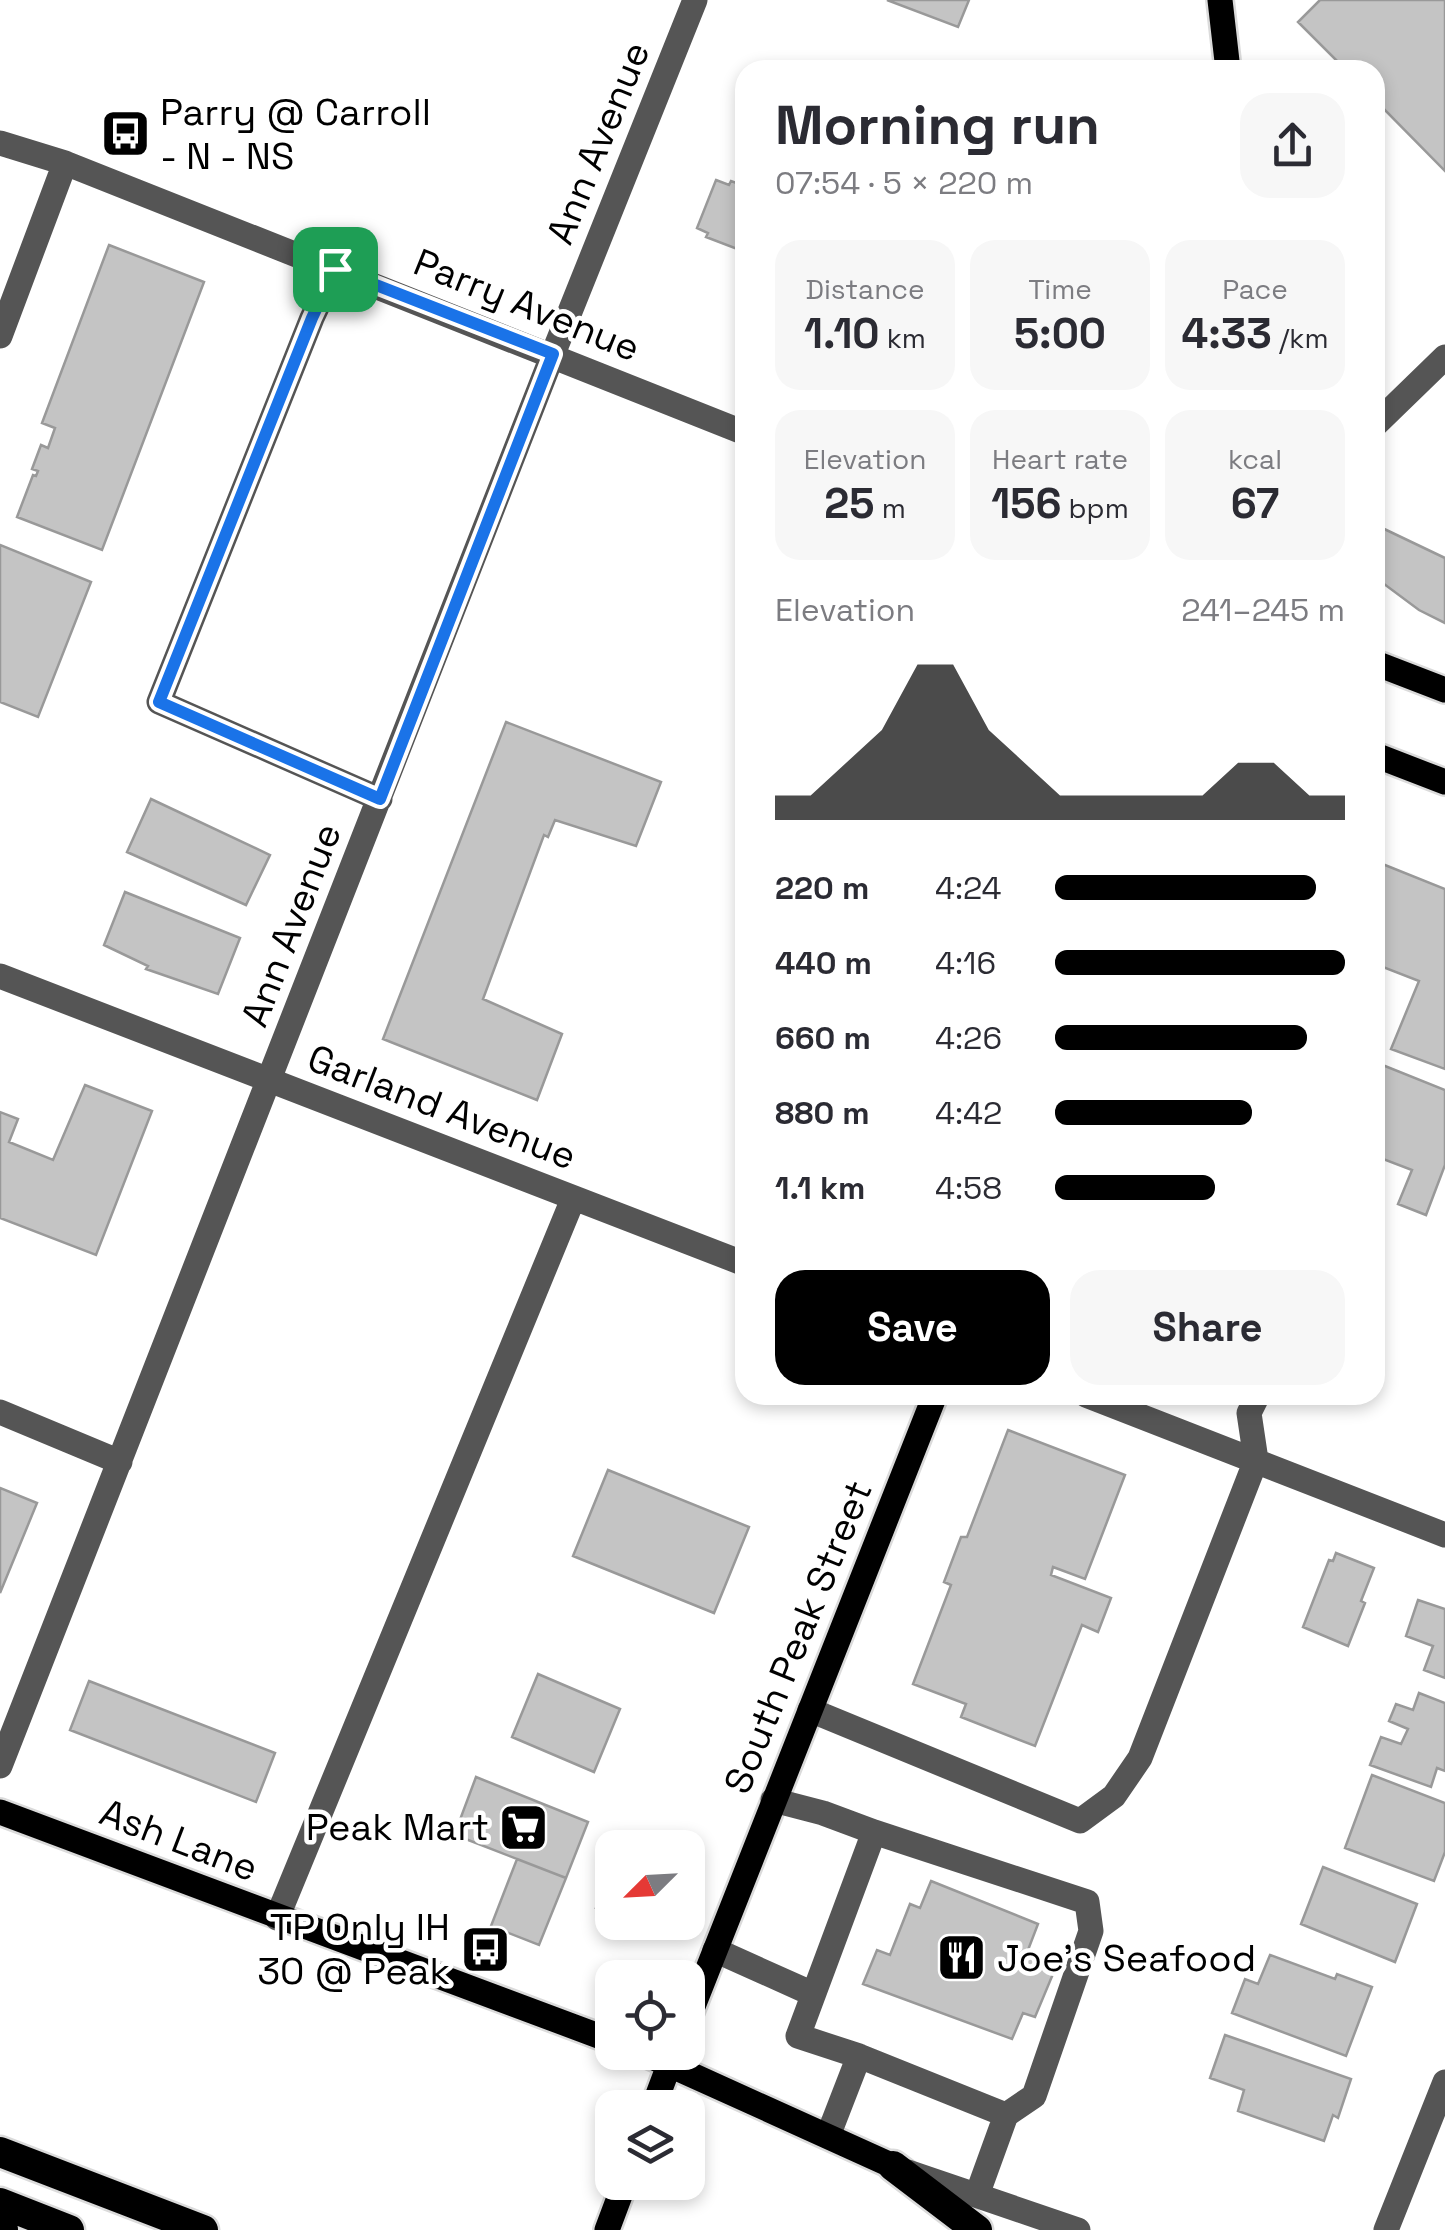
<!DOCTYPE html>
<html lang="en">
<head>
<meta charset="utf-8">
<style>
	:root { --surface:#fff; --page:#f7f7f7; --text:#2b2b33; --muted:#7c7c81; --accent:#000 }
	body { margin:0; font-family:"Space Grotesk",sans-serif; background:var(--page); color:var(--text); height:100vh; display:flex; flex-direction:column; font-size:38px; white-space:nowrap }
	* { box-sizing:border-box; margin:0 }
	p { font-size:32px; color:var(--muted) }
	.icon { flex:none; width:55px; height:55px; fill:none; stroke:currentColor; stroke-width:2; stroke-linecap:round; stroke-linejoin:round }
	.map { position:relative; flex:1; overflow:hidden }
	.details { position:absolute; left:735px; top:60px; width:650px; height:1345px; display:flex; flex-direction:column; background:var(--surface); border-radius:30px; box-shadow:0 5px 15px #0003 }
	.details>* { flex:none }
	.needle { width:65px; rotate:246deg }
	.buttons { position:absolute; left:595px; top:1830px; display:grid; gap:20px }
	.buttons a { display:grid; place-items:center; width:110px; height:110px; border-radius:20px; background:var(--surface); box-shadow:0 5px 15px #0003; font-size:50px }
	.pin { position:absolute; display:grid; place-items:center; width:85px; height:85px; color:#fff; margin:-42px; border-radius:20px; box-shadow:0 5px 15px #0006 }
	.round { display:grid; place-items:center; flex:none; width:105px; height:105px; border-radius:30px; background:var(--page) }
	.headline { display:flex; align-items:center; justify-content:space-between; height:170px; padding:0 40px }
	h1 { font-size:55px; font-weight:800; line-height:75px }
	.stats { display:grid; grid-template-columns:repeat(3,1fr); gap:15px; height:170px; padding:10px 40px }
	.stats div { display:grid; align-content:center; border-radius:25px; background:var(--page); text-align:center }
	.stats b { font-size:42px; font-weight:800 }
	.stats small { font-size:28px; font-weight:400 }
	.stats p { font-size:28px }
	.chart { height:280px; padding:20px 40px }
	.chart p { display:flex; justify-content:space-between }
	.chart svg { width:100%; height:180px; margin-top:10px; fill:var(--accent); opacity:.7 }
	.primary-button { display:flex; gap:20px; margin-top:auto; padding:20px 40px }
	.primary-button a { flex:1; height:115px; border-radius:30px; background:var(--accent); color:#fff; font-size:40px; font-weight:800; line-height:115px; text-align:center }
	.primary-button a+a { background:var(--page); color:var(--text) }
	ul { padding:0 40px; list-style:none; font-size:32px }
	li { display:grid; grid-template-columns:160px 120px 1fr; align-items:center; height:75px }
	li i { height:25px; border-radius:12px; background:var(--accent) }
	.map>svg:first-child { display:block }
	.building { fill:#c4c4c4; stroke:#999; stroke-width:2.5 }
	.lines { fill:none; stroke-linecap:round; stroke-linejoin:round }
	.major-casing { stroke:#dbdbdb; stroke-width:30 }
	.highway-casing { stroke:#dbdbdb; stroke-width:35 }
	.minor { stroke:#555; stroke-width:25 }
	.major { stroke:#000; stroke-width:25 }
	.highway { stroke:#000; stroke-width:30 }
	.route-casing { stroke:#fff; stroke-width:20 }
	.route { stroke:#1a73e8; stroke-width:12 }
	.labels { text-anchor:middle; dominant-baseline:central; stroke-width:9; stroke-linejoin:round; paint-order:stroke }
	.poi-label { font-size:38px; fill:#000; stroke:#fff; text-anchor:start }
	.street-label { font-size:38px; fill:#000; stroke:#fff }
</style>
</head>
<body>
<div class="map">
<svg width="1445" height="2230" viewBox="0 0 1445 2230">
	<rect width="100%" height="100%" fill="#fff"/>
	<path class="building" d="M887 0H969L958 27Z
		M1320 0H1445V171L1375 100V70H1346L1298 22Z
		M716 180 729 185 731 181 745 186V252L706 237 708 233 697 228Z
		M109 245 204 282 102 550 17 517 33 475 36 476 38 471 32 469 41 445 48 448 55 428 42 423Z
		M1378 526 1445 558V623L1419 610 1380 581 1375 572V532Z
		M0 545 91 582 38 717 0 702Z
		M506 722 661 782 636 846 555 820 548 837 544 835 483 999 562 1034 537 1100 383 1039Z
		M151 799 270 855 246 905 127 852Z
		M1375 861 1445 889V1069L1391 1049 1419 981 1375 964Z
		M125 892 240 938 218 994 146 969 148 966 104 945Z
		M1375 1062 1445 1090V1165L1426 1215 1398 1204 1412 1170 1375 1156Z
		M85 1085 152 1111 96 1255 0 1218V1112L18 1119 9 1142 53 1160Z
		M1008 1430 1125 1475 1085 1579 1053 1567 1051 1575 1111 1598 1098 1632 1082 1625 1035 1746 961 1717 966 1704 913 1684 951 1585 944 1582 961 1537H967Z
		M608 1470 749 1527 714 1613 573 1556Z
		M0 1488 37 1503 0 1593Z
		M1336 1553 1374 1568 1361 1601 1365 1603 1348 1646 1303 1627 1329 1560 1333 1561Z
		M1418 1600 1445 1609V1678L1424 1670 1433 1646 1406 1636Z
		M538 1674 620 1709 594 1772 512 1737Z
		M89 1681 275 1753 256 1802 70 1730Z
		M1419 1693 1445 1703V1771L1437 1768 1431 1787 1370 1765 1381 1737 1401 1744 1408 1729 1389 1721 1396 1704 1413 1710Z
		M1372 1775 1445 1803V1852L1434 1881 1345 1848Z
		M476 1777 588 1822 566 1878 463 1838 467 1829 458 1825Z
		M517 1859 566 1878 539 1945 491 1926Z
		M1323 1867 1417 1904 1395 1962 1301 1924Z
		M612 1869V1914L596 1908Z
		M931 1881 1038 1924 1028 1950 1058 1962 1035 2017 1023 2013 1012 2039 863 1984 877 1950 890 1955 910 1904 920 1908Z
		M1270 1955 1335 1979 1337 1974 1372 1987 1346 2056 1232 2013 1245 1979 1258 1984Z
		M1225 2035 1351 2079 1338 2118 1333 2115 1324 2141 1238 2111 1244 2090 1210 2078Z"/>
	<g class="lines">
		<defs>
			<path id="major" d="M1220 0 1228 70
				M1375 663 1445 690
				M1375 755 1445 782
				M0 1812 612 2041
				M688 2019 935 1395
				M641 2052 893 2166
				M653 2108 674 2052
				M607 2230 625 2182"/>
			<path id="highway" d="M0 2152 203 2230
				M893 2166 977 2230
				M0 2203 69 2230
				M0 2229 3 2230"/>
		</defs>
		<use href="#major" class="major-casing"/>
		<use href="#highway" class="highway-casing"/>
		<path class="minor" d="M0 143 65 163 745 433
			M335 269 312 318 159 702 380 799
			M0 336 65 163
			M1375 425 1445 357
			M0 976 745 1264
			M1086 1395 1445 1535
			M0 1412 120 1462
			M810 1710 1080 1821 1114 1796 1140 1758 1256 1460 1249 1413 1258 1395
			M0 1766 553 354 695 0
			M773 1800 823 1813 874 1832
			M277 1918 573 1199
			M715 1950 813 1994
			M859 2056 798 2036 874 1832 1087 1902 1091 1931 1034 2096 1006 2115
			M828 2136 859 2056 1006 2115 977 2195
			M908 2172 1078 2230
			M1386 2230 1445 2082"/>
		<use href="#major" class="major"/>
		<use href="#highway" class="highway"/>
	</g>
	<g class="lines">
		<defs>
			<path id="route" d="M335 269 553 354 380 799 159 702 312 318Z"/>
		</defs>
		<use href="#route" class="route-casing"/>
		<use href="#route" class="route"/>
	</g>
	<defs>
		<symbol id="bus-square" viewBox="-11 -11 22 22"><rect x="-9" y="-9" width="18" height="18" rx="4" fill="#000" stroke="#fff"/><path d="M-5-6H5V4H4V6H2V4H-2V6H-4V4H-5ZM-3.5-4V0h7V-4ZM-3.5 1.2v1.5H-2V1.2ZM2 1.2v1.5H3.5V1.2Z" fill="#fff"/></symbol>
		<symbol id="supermarket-square" viewBox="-11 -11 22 22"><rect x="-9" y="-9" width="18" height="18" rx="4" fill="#000" stroke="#fff"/><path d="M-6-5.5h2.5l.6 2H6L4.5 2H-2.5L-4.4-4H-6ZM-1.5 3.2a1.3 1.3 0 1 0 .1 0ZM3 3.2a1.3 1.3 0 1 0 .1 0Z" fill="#fff"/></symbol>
		<symbol id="restaurant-square" viewBox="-11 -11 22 22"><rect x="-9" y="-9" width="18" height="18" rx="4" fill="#000" stroke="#fff"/><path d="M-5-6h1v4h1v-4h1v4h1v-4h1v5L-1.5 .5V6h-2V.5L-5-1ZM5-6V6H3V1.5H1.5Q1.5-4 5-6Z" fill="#fff"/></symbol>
	</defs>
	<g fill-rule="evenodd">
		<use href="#bus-square" x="98" y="106" width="55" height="55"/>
		<use href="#supermarket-square" x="496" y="1800" width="55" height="55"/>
		<use href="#bus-square" x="458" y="1922" width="55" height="55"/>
		<use href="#restaurant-square" x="934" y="1930" width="55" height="55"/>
	</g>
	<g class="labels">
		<g class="poi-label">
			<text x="160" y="112">Parry @ Carroll<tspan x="160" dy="44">- N - NS</tspan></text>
			<text x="489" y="1827" text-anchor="end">Peak Mart</text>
			<text x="450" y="1927" text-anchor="end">TP Only IH<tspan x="450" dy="44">30 @ Peak</tspan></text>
			<text x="997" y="1958">Joe's Seafood</text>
		</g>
		<g class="street-label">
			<text transform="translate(598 143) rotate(-68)">Ann Avenue</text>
			<text transform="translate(527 305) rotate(22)">Parry Avenue</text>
			<text transform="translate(291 925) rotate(-69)">Ann Avenue</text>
			<text transform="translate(442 1107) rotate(21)">Garland Avenue</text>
			<text transform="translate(798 1637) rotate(-68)">South Peak Street</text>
			<text transform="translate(179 1840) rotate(21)">Ash Lane</text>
		</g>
	</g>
</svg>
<div class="buttons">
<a><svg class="needle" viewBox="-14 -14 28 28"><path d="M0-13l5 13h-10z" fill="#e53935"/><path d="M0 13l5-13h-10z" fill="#7c7c81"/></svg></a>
<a><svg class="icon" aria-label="locate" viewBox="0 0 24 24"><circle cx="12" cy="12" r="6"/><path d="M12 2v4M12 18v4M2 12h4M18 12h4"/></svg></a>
<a><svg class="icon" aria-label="layers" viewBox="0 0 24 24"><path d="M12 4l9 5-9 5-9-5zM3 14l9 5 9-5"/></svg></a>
</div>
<div class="pin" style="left:335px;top:269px;background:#1e9e55"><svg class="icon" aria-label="arrive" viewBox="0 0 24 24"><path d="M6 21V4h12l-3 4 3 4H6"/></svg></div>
<section class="details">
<div class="headline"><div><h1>Morning run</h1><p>07:54 · 5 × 220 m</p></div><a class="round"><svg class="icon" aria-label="share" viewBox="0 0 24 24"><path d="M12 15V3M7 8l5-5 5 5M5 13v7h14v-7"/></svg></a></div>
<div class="stats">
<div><p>Distance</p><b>1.10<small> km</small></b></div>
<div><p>Time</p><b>5:00</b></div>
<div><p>Pace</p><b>4:33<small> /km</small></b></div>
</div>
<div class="stats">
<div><p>Elevation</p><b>25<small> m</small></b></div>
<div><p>Heart rate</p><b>156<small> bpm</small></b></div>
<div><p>kcal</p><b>67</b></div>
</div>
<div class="chart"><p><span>Elevation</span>241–245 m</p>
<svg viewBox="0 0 160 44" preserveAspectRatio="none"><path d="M0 44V38L10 38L20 30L30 22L40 6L50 6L60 22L70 30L80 38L90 38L100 38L110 38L120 38L130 30L140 30L150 38L160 38V44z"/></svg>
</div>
<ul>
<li><b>220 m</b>4:24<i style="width:90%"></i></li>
<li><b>440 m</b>4:16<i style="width:100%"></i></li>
<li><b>660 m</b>4:26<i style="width:87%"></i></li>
<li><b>880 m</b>4:42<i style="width:68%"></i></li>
<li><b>1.1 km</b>4:58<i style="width:55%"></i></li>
</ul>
<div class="primary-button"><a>Save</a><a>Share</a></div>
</section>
</div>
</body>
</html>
